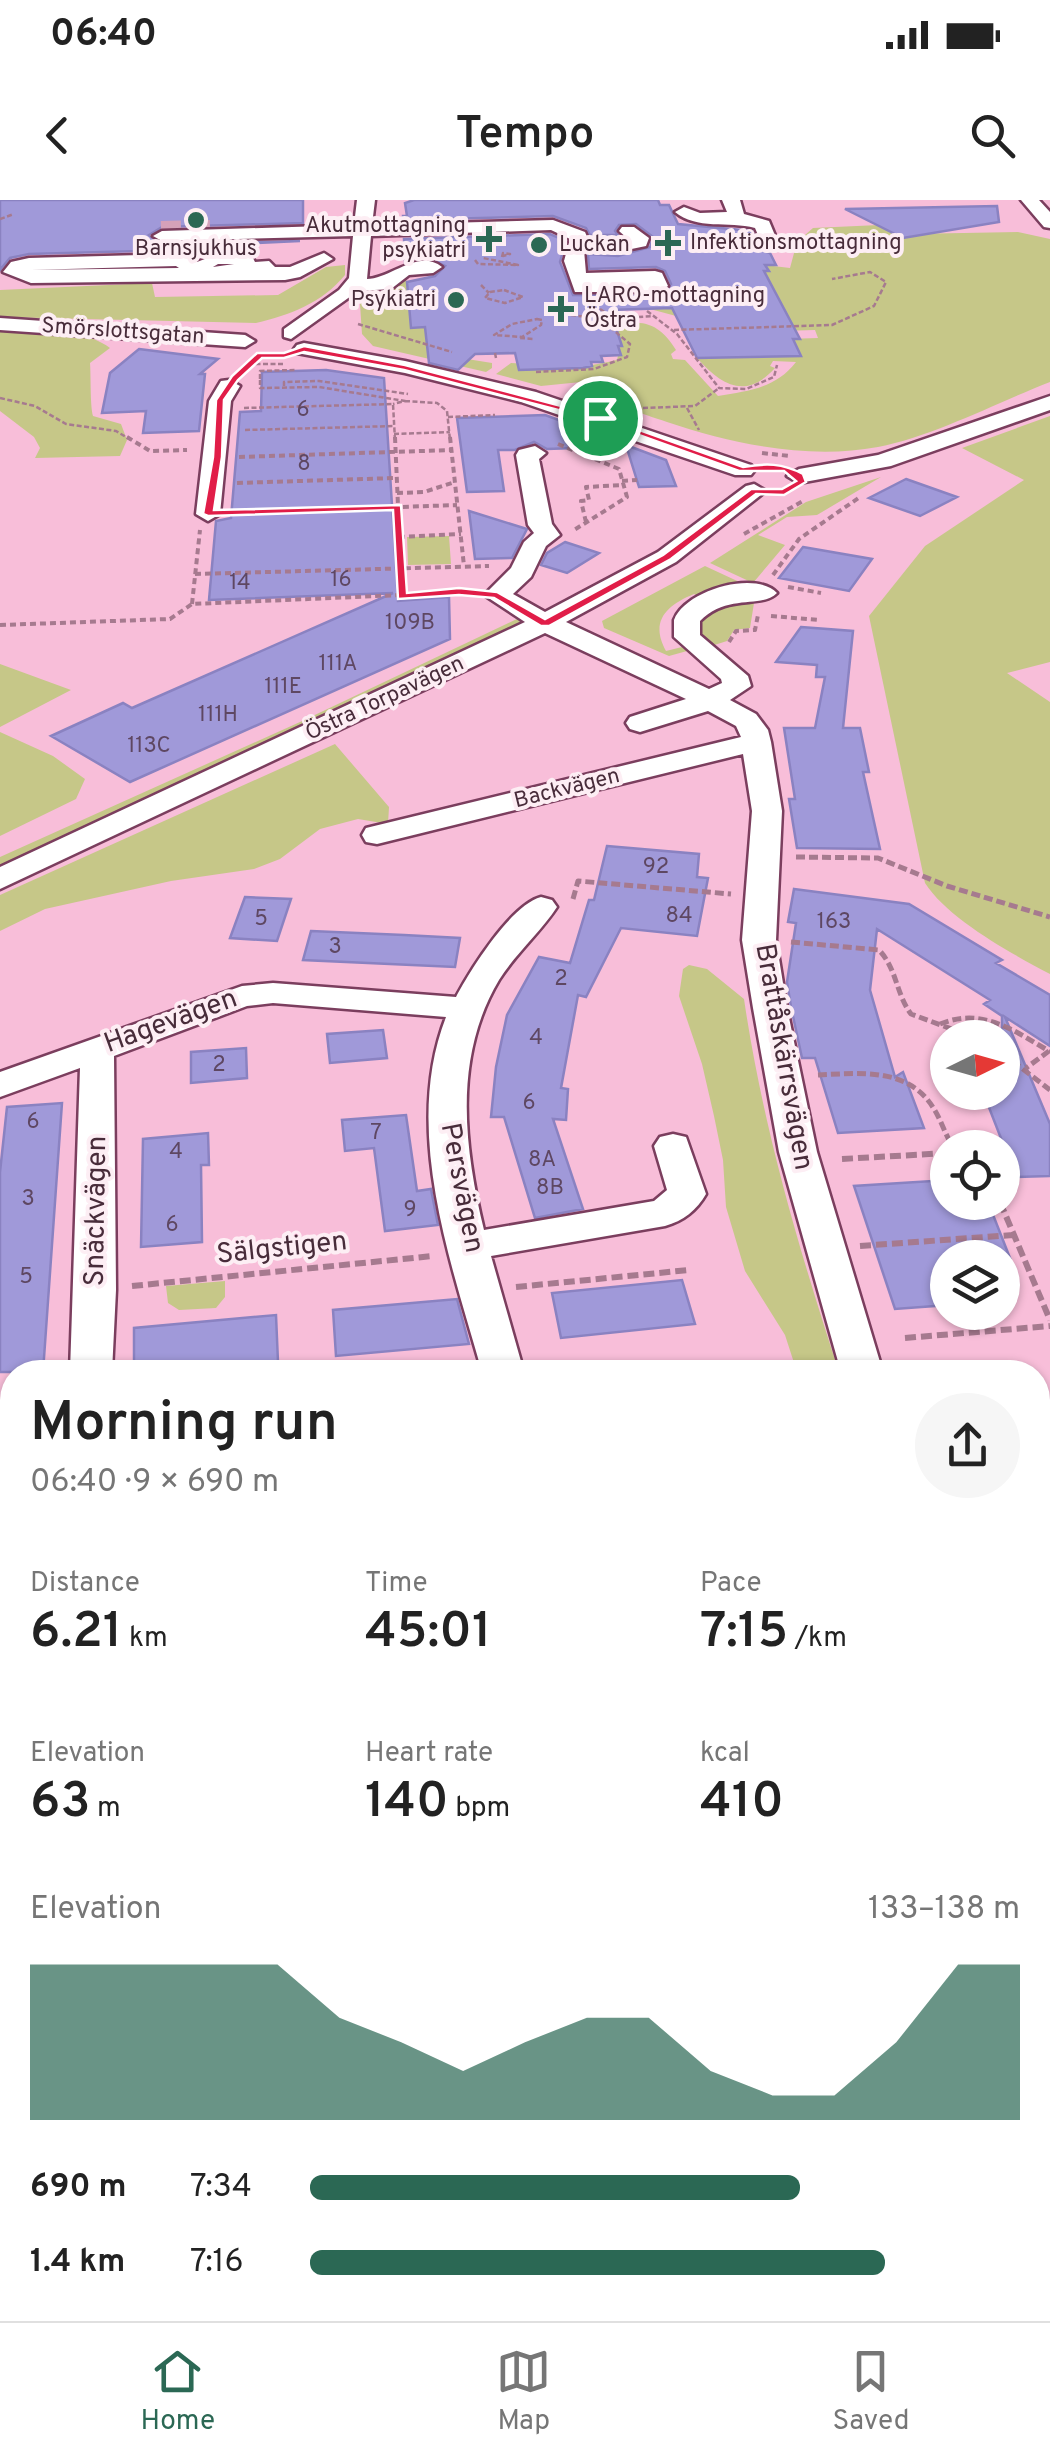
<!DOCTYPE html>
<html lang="en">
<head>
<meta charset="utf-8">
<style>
	:root { --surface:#fff; --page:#f6f6f6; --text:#222; --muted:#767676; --line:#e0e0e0; --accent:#2b6854 }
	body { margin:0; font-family:Overpass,sans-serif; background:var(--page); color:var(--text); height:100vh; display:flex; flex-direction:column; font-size:38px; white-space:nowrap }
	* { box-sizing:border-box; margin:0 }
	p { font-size:32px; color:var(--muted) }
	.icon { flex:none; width:55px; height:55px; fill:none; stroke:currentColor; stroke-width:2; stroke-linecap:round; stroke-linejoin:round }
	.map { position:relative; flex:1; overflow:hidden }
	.drawer { position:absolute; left:0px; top:1160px; width:1050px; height:962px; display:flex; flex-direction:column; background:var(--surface); border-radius:40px 40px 0 0; box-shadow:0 2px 8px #0004 }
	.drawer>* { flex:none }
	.needle { width:65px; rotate:85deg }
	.tools { position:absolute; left:930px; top:820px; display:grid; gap:20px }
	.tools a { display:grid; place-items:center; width:90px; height:90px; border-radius:50%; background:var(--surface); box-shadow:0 2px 8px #0004; font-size:50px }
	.pin { position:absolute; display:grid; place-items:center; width:85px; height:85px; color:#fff; margin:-42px; border:5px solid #fff; border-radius:50%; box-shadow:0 2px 10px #0007 }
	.round { display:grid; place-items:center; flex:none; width:105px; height:105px; border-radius:52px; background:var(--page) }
	.summary { display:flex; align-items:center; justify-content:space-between; height:170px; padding:0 30px }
	h1 { font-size:55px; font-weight:600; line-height:75px }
	.metrics { display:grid; grid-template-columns:repeat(3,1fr); gap:15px; height:170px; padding:10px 30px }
	.metrics div { display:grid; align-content:center }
	.metrics b { font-size:50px; font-weight:600 }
	.metrics small { font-size:28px; font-weight:400 }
	.metrics p { font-size:28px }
	.chart { height:280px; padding:20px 30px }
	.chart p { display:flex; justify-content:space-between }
	.chart svg { width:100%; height:180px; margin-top:10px; fill:var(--accent); opacity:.7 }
	ul { padding:0 30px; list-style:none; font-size:32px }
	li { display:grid; grid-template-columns:160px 120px 1fr; align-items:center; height:75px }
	li i { height:25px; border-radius:12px; background:var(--accent) }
	.status { display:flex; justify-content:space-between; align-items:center; height:70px; padding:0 50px; background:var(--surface); direction:ltr }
	.status svg { height:28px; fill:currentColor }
	header { display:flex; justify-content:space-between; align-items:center; height:130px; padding:0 30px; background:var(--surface); font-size:45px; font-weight:600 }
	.tab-bar { display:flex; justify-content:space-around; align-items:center; height:140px; border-top:2px solid var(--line); background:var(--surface); font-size:28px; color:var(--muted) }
	.tab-bar a { display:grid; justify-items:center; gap:5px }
	.tab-bar .selected { color:var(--accent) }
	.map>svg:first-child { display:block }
	.green { fill:#c6c788 }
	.building { fill:#a099d9; stroke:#8a82c1; stroke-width:2.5 }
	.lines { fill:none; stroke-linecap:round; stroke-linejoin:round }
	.minor-tunnel { stroke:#d5a1b9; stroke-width:20; stroke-dasharray:20 10; stroke-linecap:butt }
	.minor-casing { stroke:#7b3e5e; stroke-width:5 }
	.path-far4 { stroke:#a67a8f; stroke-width:2.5; stroke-dasharray:5 2.5; stroke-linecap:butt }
	.path-far3 { stroke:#a67a8f; stroke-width:4; stroke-dasharray:6 4; stroke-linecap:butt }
	.path-far2 { stroke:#a67a8f; stroke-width:5; stroke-dasharray:9 4; stroke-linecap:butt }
	.path-far1 { stroke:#a67a8f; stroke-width:6; stroke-dasharray:11 5; stroke-linecap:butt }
	.path { stroke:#a67a8f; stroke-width:9; stroke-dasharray:14 8; stroke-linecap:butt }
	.minor { fill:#fff; fill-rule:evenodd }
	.route { fill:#e11d48; stroke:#fff; stroke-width:2.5; fill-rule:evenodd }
	.poi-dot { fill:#2b6854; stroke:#fdeef4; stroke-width:4 }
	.labels { text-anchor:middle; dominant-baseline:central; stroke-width:8; stroke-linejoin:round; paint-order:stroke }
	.far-poi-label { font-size:22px; fill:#482c3a; stroke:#fdeef4; text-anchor:start }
	.far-street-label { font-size:22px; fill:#482c3a; stroke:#fdeef4 }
	.number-label { font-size:22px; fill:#5e4762 }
	.street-label { font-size:28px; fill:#482c3a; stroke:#fdeef4 }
</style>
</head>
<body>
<div class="status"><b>06:40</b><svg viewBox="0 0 49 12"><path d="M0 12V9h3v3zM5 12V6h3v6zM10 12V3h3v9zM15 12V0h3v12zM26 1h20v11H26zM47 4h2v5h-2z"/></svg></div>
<header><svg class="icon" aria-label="back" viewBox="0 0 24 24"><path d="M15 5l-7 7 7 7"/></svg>Tempo<svg class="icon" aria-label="search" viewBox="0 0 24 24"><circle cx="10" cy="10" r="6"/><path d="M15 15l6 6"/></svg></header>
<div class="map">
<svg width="1050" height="2121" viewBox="0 0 1050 2121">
	<rect width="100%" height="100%" fill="#f8bed9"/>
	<path class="green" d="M901 24 908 34 1018 32 1050 39V182C996 203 934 236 878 247 808 260 733 244 667 222 641 213 615 208 611 179L541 186 496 174 511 163C523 163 532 168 544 169 568 171 593 165 617 160L621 142H593L610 119 617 124C645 119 661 125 676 150L671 154 673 159 685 160 718 196C749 191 776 188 796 162L773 161 770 166 775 168C746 200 722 186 697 158L800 156 796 147 728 141 818 138 815 130 708 133 676 116 650 109 764 106 697 73 768 71 765 65 790 68 797 42 813 28Z
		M345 65V75C322 103 290 115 256 123L0 117V90L152 83 155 97 278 95 326 67Z
		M410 74 406 77 411 127H425L467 159 492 163V168L486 172 373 146 362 134 360 104 372 88Z
		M0 131C32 132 84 127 110 148L90 163C91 176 90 205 93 216L121 224 127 240 120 256 35 258 40 248 34 237 0 211Z
		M1050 216V462L1007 473 1050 502V774C1012 754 948 719 925 683L869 416 925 346 1024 280 962 248Z
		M881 277 817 315 787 317 758 335 785 345 753 383 710 363 806 302Z
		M449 336 451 364 408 365 407 337Z
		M705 366 748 386 705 400 694 394C665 406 650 422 666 451L682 447 687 451 669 456 604 428 602 421Z
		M751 399 754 403 750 428 734 430 727 441 708 447 700 434C699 407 730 404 751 399Z
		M517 419 522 420 520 425 0 669V657L300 522Z
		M0 464 71 490 0 527Z
		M0 532 53 556 85 579 76 599 0 636Z
		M335 544 389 607 388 624 358 619 320 629 280 659 254 669 171 681 45 709 0 731V695Z
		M689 765 707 769 744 799C763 928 799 1049 839 1172H797L785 1135 745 1071 726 1007 723 960 714 916 702 864 679 796 683 769Z
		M225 1081V1097L216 1108 179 1110 168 1103 166 1086Z"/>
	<path class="building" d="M0 0H303V23L162 27 149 35 162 45 300 41 257 43 255 54 224 48 197 58 178 50 29 54 10 58 0 70Z
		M414 0H658L660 5H669L678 24 752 31 761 50 770 53 776 65H765L769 71H764L800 139H793L801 156 697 158 672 108 610 110 622 146H618L621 155 601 156 603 162H591L592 166 583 168 519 170 515 153 475 154 458 170 429 163 425 127 411 128 407 82 435 76 445 66 424 57 405 62 404 39 550 34 566 41 560 62 573 95 658 96 671 84 665 71 656 67 589 69 588 54 618 56 650 47 653 37 636 24 619 25 615 31 618 35H590L586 28 553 16 403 20V16H407L405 3Z
		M997 6 999 22 903 38 845 9Z
		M139 149 218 159 200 174H205L199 231 143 233 146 211 102 213 110 173Z
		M326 170 384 178 398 401 449 397 450 439 130 582 51 536 123 503 132 508 393 393 209 400 216 321 231 318 240 212 261 211 262 172Z
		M545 215 567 223 574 248 547 249 534 242 515 250H498L504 291 467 292 457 218Z
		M626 245 666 260 676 286 639 287Z
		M906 279 957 297 920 316 869 298Z
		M469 311 527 329 512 358 475 359Z
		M565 342 599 353 567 373 541 365 547 353Z
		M803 347 872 359 849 391 779 378Z
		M801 427 853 431 843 528H860L869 572H863L880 649 797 648 789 599H795L784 528H815L825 477H816L817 465 776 462Z
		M607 646 699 654 697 677 708 678 697 736 621 728 586 797 578 795 561 888 568 889 566 920 553 919 583 1009 535 1018 504 917H491L496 867 507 815 539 757 570 763 589 700H594Z
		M794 689 909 704 1002 760 996 763 1050 795V846L1005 817 1050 924V976L1016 977 983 892H1002V816L984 804 990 800 877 729 870 790 895 877 903 872 924 928 838 933 815 858H802L791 807 787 782 796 723 788 722Z
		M245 697 291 699 277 741 230 738Z
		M311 731 404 735 460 738 455 767 303 760Z
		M383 830 387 858 330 863 327 834Z
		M246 848 247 878 191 883V852Z
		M62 903 43 1172H0V972L7 907Z
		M406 915 417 991 431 989 438 1025 385 1031 374 948 345 951 342 920Z
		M208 933 209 965H201L202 1042 141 1047 143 939Z
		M948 980V1002H988L1010 1058H948V1105L895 1109 854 986Z
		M682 1080 695 1124 561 1138 552 1093Z
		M457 1099 469 1144 336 1156 333 1110Z
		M276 1115 278 1162 134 1172V1128Z"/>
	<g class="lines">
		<path class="minor-tunnel" d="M161 31 210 30"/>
		<defs>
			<path id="minor" d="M357 0H375L372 25 553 20 585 32 588 39H628L619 31 622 27H634L649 38 646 46 617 52 584 50 586 73 655 71 662 73 668 86 658 92H575L564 61 570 39 551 30 371 36 367 79C391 79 418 48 442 67L433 73 409 75 391 89 358 91 291 139 284 137V129L339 90 349 78 353 36 162 41 153 36 162 31 354 25Z
				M722 0H740L744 14 769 21 779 45 776 49H764L755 28C729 21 696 30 675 12L684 7 700 13 727 12Z
				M1021 0H1039L1050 12V28L1044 27Z
				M223 52 252 56 255 62 269 61 275 67H290L324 53 333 59 300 77 285 80 31 83 3 72 11 62 29 58 178 54 197 62ZM218 64H234L213 67ZM176 66 179 68 27 70H29Z
				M0 118 245 135 255 141 245 147 0 130Z
				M304 143 405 161 536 192 751 265 755 270 751 275H735L521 202 405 173 297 153 294 149 297 145Z
				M229 180 240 186 231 201 220 314 208 321 196 314 209 201 221 181Z
				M1050 196V210L891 266 799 283 787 276 799 269 878 255Z
				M535 246 546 253 539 259 552 324 560 335 546 346 531 377 513 394 545 412 658 352 746 286 754 284 766 291 676 362 566 422 709 489 722 483 721 479 674 437C674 435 674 422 674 420 685 390 756 370 777 393 761 409 728 393 700 421V435L748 476 751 486 730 500 756 514 768 530 771 542 782 611 776 740 787 808 817 952 883 1172H841L779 952 753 808 742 740 752 611 743 554 377 644 366 642 362 635 366 628 741 537 736 526 708 511 640 532 630 529 626 523 630 517 686 499 545 433 0 689V667L525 422 484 395 511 368 524 342 534 333 528 325 516 255 519 250Z
				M541 697 552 700 557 707C540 733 516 753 499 780 453 857 464 947 484 1030L654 1001 667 990 654 946 660 937 673 934 686 937 706 994C697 1010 683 1021 665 1026L491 1056 524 1172H482C451 1062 402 930 446 817L273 803 247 806 114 856 116 1090 112 1172H70L80 868 0 897V872L242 786 273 783 456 797C471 769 511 705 541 697Z
				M1050 1223V1257L1038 1259V1225Z
				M1038 1392 1050 1394V1434L1038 1432Z
				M12 1526V1570L0 1571V1527Z
				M1038 1606 1050 1611V1677L1038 1673Z
				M12 2073V2110H41L36 2121H0V2075Z
				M859 2110H921L925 2121H863Z"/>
		</defs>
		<use href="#minor" class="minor-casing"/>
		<path class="path-far4" d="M0 19 14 14
			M502 57 503 53 510 54 503 56
			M475 60 478 64 518 65 483 58
			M481 85 489 93
			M504 90 523 97 505 103 485 98 490 92Z
			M600 109 614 118
			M647 111 677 134 719 188 746 189 774 177 777 165
			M571 115 604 119 654 116
			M537 119 542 120 541 125 522 137 494 135 512 124Z
			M358 124 452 152
			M674 130 832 125 874 106 886 82 870 72 832 79
			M520 138 534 139
			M495 153 496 158
			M248 164H285
			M536 172 594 169 627 157 630 144 599 118
			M260 179V171L295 170
			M260 180V188L319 187 405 201 393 204
			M284 186V182L319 181 408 194
			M0 198 35 206 66 224 116 231 131 240
			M405 201 437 203 447 211 450 240
			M244 208 393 204 395 240
			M643 208 695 206 719 188
			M687 208 699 230
			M448 217 495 215
			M245 230 394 226
			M394 234 450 232"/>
		<path class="path-far3" d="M127 237 150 251 187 250
			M395 237 402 397
			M450 237 464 366
			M558 244 619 269 627 297 574 330
			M762 253 790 256
			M239 257 452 250
			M622 281 637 280
			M237 283 396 278
			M397 293 424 292 455 282
			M233 313 457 305
			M586 322 581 301 589 300 586 287 624 285
			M744 334 803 301
			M399 337 461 334
			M195 374 489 366
			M773 375 799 339 860 297
			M788 387 821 393
			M192 404 200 330
			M771 416 819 420
			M0 425 170 419 192 404 471 392
			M729 442 736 431 755 430 758 415"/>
		<path class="path-far2" d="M796 657 878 658 947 686 1050 717
			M573 699 578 681 731 694
			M791 742 879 750C897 769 896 794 911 814L976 838
			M940 824C982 807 1013 830 1049 851L1026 868
			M1002 853 1050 890
			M818 875C861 873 909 867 934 909 941 920 945 934 952 945"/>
		<path class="path-far1" d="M950 943 953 948
			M842 959 948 953
			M1000 1002 1050 1120
			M860 1046 1013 1035
			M132 1086 433 1056
			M516 1087 689 1070
			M905 1138 1050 1126"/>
		<path class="path" d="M1038 1566 1050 1592"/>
		<use href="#minor" class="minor"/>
	</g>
	<path class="route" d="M304 146 405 165 603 217 743 267C766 263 782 263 803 274L806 282 784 295 756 294 671 359 549 426H541L494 398 459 395 398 399 393 310 208 316 203 314 213 257 216 200 232 176 257 153H284ZM304 152 404 170 597 220 739 271H784L796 281 782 289H751L663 355 545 419 497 392 459 388 407 393 401 305 214 310 222 257 224 200 238 180 262 158H284Z"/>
	<g class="poi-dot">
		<circle cx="196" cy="20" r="10"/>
		<path d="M484 24h10v10h10v10h-10v10h-10v-10h-10v-10h10z"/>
		<path d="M663 28h10v10h10v10h-10v10h-10v-10h-10v-10h10z"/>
		<circle cx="539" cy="45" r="10"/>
		<circle cx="456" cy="100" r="10"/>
		<path d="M556 94h10v10h10v10h-10v10h-10v-10h-10v-10h10z"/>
	</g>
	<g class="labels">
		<g class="far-poi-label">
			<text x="466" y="26" text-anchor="end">Akutmottagning<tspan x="466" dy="25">psykiatri</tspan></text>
			<text x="690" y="43">Infektionsmottagning</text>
			<text x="559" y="45">Luckan</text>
			<text x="196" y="49" text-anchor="middle">Barnsjukhus</text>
			<text x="584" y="96">LARO-mottagning<tspan x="584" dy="25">Östra</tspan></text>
			<text x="436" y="100" text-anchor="end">Psykiatri</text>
		</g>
		<g class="far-street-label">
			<text transform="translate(123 132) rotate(4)">Smörslottsgatan</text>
			<text transform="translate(385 499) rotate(-25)">Östra Torpavägen</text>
			<text transform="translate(567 589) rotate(-14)">Backvägen</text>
		</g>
		<g class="number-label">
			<text x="303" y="210">6</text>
			<text x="304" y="264">8</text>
			<text x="341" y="380">16</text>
			<text x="240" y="383">14</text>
			<text x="410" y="423">109B</text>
			<text x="338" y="464">111A</text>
			<text x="283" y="487">111E</text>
			<text x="218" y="515">111H</text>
			<text x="149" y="546">113C</text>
			<text x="656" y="667">92</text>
			<text x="679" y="716">84</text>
			<text x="261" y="719">5</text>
			<text x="834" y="722">163</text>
			<text x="335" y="747">3</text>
			<text x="561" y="779">2</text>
			<text x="536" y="838">4</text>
			<text x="219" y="865">2</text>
			<text x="529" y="903">6</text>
			<text x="33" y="922">6</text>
			<text x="376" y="933">7</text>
			<text x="176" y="952">4</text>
			<text x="542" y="960">8A</text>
			<text x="550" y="988">8B</text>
			<text x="28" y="999">3</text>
			<text x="410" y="1010">9</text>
			<text x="172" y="1025">6</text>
			<text x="26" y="1077">5</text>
		</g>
		<g class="street-label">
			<text transform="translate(171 822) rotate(-20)">Hagevägen</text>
			<text transform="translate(783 857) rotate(80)">Brattåskärrsvägen</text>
			<text transform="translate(461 988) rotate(79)">Persvägen</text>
			<text transform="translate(97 1011) rotate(-89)">Snäckvägen</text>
			<text transform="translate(282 1049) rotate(-6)">Sälgstigen</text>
		</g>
	</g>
</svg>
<div class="tools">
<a><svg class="needle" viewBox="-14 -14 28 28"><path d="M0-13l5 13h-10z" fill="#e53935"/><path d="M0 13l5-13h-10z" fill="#767676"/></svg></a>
<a><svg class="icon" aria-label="locate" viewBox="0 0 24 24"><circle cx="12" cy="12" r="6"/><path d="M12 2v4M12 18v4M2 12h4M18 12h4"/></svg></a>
<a><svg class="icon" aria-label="layers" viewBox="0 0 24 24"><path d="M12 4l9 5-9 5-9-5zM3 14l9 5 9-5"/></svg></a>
</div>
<div class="pin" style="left:600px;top:218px;background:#1e9e55"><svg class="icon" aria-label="arrive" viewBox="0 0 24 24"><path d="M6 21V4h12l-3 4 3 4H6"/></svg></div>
<section class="drawer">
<div class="summary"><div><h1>Morning run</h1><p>06:40 · 9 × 690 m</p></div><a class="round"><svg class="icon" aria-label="share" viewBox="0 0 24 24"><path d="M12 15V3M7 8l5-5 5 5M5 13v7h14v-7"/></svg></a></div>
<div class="metrics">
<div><p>Distance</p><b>6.21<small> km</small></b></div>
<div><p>Time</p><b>45:01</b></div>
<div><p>Pace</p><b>7:15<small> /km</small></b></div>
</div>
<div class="metrics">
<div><p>Elevation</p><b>63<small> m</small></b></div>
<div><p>Heart rate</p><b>140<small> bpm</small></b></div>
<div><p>kcal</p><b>410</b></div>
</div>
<div class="chart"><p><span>Elevation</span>133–138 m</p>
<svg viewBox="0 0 160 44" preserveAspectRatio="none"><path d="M0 44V6L10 6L20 6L30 6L40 6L50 19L60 25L70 32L80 25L90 19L100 19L110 32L120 38L130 38L140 25L150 6L160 6V44z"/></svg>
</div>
<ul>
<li><b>690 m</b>7:34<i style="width:69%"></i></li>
<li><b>1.4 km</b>7:16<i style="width:81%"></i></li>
</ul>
</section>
</div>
<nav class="tab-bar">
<a class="selected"><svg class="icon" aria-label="home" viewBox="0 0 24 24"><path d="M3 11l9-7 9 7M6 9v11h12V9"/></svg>Home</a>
<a><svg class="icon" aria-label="map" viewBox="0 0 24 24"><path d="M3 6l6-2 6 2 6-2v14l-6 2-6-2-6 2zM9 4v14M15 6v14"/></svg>Map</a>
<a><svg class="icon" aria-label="saved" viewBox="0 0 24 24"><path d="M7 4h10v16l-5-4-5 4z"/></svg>Saved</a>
</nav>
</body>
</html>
